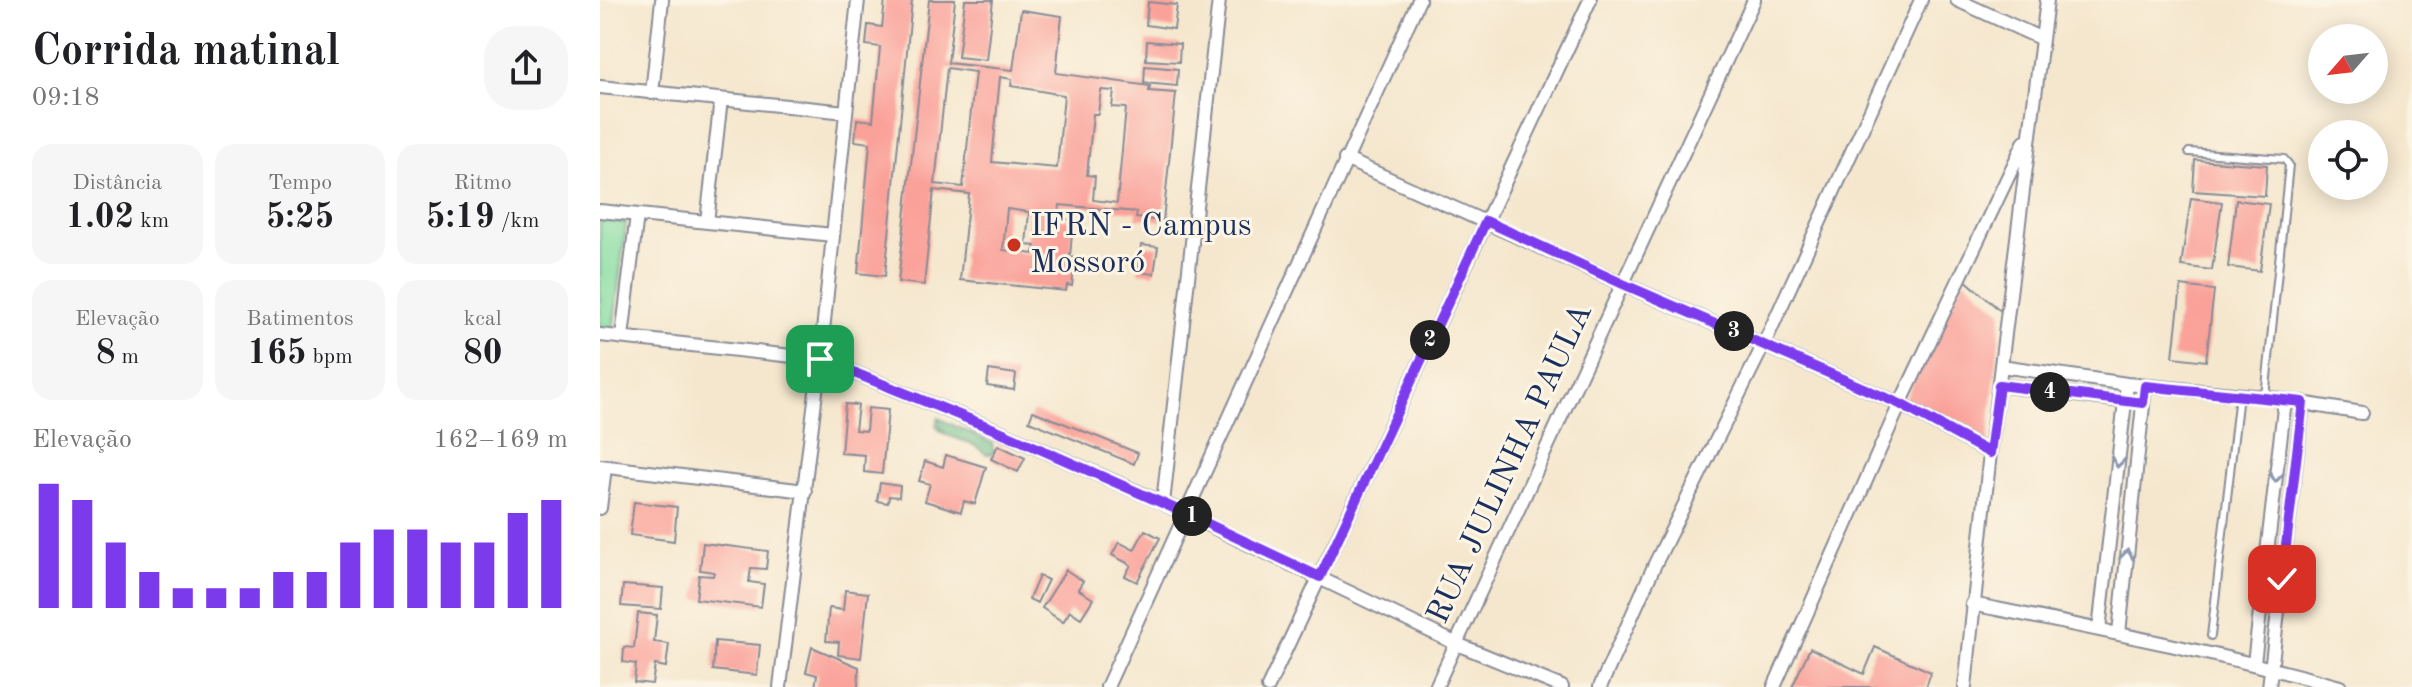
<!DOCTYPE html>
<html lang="pt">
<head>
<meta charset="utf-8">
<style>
	:root { --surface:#fff; --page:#f6f6f6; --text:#202124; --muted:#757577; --accent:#7c3aed }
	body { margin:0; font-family:"Old Standard TT",serif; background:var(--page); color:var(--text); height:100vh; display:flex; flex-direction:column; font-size:30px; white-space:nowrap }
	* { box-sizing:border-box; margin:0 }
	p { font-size:26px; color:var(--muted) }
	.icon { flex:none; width:44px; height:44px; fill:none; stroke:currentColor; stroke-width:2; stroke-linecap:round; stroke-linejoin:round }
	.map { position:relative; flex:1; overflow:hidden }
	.drawer { display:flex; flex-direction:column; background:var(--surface); width:600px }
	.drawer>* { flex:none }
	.needle { width:52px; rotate:242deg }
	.controls { position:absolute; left:1708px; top:24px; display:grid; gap:16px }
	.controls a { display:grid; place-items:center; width:80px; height:80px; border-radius:50%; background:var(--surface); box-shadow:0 4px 20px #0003; font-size:40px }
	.pin { position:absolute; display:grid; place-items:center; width:68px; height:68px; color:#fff; margin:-34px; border-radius:16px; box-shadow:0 4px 12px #0006 }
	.km { position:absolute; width:40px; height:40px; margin:-20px; border-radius:50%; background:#222; color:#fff; font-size:22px; line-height:40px; text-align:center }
	.round { display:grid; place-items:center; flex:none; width:84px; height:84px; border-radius:32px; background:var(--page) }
	.summary { display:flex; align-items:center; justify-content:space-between; height:136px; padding:0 32px }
	h1 { font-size:44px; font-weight:700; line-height:60px }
	.stats { display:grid; grid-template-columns:repeat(3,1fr); gap:12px; height:136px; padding:8px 32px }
	.stats div { display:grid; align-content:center; border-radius:20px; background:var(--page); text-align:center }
	.stats b { font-size:34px; font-weight:700 }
	.stats small { font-size:22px; font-weight:400 }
	.stats p { font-size:22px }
	.chart { height:224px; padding:16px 32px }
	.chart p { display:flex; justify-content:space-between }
	.chart svg { width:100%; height:144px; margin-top:8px; stroke:var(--accent); stroke-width:6 }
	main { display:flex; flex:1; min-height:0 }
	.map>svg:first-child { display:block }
	.forest { fill:url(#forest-firs); stroke:#447673; stroke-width:2 }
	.park { fill:#86dda2; stroke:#508680; stroke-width:2 }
	.building { fill:#faa29a; fill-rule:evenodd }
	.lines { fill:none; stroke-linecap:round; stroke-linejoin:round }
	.service-casing { stroke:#888b96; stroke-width:10 }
	.minor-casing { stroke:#888b96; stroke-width:16 }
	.service { stroke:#fff; stroke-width:6 }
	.minor { stroke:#fff; stroke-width:12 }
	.oneway { stroke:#8d97ae }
	.route-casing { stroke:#fff; stroke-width:16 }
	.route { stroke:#7c3aed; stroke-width:10 }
	.poi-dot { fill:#c8321e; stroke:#fcf5e5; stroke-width:3 }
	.labels { text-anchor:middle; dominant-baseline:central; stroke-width:6; stroke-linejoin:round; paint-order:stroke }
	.poi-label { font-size:32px; fill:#1b2f5e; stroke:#fcf5e5; text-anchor:start }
	.street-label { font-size:32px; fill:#1b2f5e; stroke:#fcf5e5 }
</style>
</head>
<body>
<main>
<section class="drawer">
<div class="summary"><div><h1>Corrida matinal</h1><p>09:18</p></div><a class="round"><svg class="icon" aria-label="share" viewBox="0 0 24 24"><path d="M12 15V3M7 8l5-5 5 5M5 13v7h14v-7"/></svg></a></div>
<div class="stats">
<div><p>Distância</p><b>1.02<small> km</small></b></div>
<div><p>Tempo</p><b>5:25</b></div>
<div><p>Ritmo</p><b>5:19<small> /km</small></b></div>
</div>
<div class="stats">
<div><p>Elevação</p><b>8<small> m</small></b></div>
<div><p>Batimentos</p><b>165<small> bpm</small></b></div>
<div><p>kcal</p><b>80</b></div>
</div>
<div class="chart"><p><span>Elevação</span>162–169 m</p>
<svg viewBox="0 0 160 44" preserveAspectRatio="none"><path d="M5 44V6M15 44V11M25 44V24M35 44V33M45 44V38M55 44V38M65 44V38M75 44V33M85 44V33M95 44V24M105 44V20M115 44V20M125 44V24M135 44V24M145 44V15M155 44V11"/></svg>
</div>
</section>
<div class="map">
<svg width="1812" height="687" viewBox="0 0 1812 687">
	<defs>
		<pattern id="forest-firs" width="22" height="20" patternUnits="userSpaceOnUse" patternTransform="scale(2)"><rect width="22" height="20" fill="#6cbc88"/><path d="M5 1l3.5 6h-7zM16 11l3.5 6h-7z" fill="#589972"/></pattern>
	</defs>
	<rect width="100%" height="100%" fill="#fcf5e5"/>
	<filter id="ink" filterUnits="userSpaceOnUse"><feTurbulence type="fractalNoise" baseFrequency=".0125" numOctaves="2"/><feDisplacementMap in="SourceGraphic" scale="16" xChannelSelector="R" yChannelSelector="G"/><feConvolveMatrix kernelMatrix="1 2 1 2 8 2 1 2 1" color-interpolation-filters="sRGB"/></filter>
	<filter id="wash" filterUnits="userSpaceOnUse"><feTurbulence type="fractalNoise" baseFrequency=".006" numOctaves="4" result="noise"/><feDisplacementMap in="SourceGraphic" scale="32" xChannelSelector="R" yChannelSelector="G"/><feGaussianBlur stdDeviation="1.8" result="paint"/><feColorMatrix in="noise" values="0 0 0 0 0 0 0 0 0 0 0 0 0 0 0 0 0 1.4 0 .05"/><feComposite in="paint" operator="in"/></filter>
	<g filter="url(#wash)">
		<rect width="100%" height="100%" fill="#f5e7ce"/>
		<path class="forest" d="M338 418 392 443 394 454H386C380 450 377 446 370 443 357 437 344 438 336 426Z"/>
		<path class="park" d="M0 220 26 223 13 331 0 330Z"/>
		<g id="blocks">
			<path class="building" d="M285 0H312L285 276 258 273 270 143 255 141 257 119 273 121 280 47 266 45 268 25 282 27Z
				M329 0H355L348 63 413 70 421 10 462 16 456 73 550 86 549 91 576 93 563 221 536 218 537 212 460 205 458 218 473 220 470 257 475 258 472 286 467 285 466 291 360 280 369 194 334 190 324 285 298 282ZM347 68 375 72 363 187 335 184ZM400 77 412 79 411 86 464 95 457 168 392 162ZM501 90 514 91 512 107 526 108 517 203 493 200 495 176 487 175 493 114H498ZM407 209 429 212 426 245 435 246 434 254 403 250Z
				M365 0H393L386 60 358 57Z
				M548 2 577 5 574 29 546 25Z
				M547 41 580 44 579 62 546 60Z
				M545 66 578 69 577 86 544 83Z
				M1595 160 1667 165 1665 196 1593 191Z
				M1591 198 1622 202 1612 270 1581 266Z
				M1636 200 1669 204 1660 271 1628 267Z
				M541 245 558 247 554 274 538 272Z
				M1364 279 1402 312 1387 449 1303 403Z
				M1581 286 1614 290 1606 361 1573 357Z
				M389 370 416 374 414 390 387 386Z
				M245 404 258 405 255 430 266 431 268 408 288 410 282 474 264 472 265 455 241 453Z
				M433 411 538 453 534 464 429 421Z
				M398 445 425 458 418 472 391 459Z
				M346 455 386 467 375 504 364 501 361 512 325 501 330 484 319 481 325 461 343 467Z
				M280 483 300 486 299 497 289 496 288 503 277 501Z
				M34 502 77 507 74 541 30 535Z
				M545 530 560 538 537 582 525 576 531 565 512 555 519 542 534 550Z
				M103 543 168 551 166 569 151 568 149 582 164 584 161 607 96 599 99 575 113 576 114 572 100 570Z
				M466 570 483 581 478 589 493 599 481 618 470 611 463 622 442 608Z
				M439 576 448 580 437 603 429 599Z
				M23 585 63 588 61 609 21 606Z
				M245 590 268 593 261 658 238 655 239 642 226 641 229 608 243 610Z
				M38 613 57 615 54 642 69 644 66 667 55 665 52 684 34 682 36 664 23 662 24 647 34 648Z
				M115 641 160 645 157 675 113 670Z
				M212 647 259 667 258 687H215L217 675 206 672Z
				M1275 647 1331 672 1326 687H1192L1210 648 1264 674Z"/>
		</g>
	</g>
	<g filter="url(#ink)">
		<use href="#blocks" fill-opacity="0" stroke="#888b96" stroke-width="2"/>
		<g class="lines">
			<defs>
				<path id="service" d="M1589 152 1684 159 1689 165 1665 397
					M1611 636 1639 395"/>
				<path id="minor" d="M1357 0 1442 39
					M0 87 246 112
					M52 93 62 0
					M745 159 1023 284 1300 404 1390 453
					M0 211 233 235
					M107 222 121 99
					M0 335 220 359 406 434 563 503 857 644 962 687
					M22 337 37 215
					M1401 366 1527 384 1665 397 1762 413
					M1399 385 1530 402
					M0 466 205 491
					M563 503 619 0
					M0 508 5 467
					M1372 604C1496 629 1619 653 1740 687
					M1499 630 1527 384
					M1519 633 1545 386
					M1654 663 1685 400
					M180 687 220 359 258 0
					M507 687 819 0
					M668 687 990 0
					M836 687 1154 0
					M1000 687 1055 564 1164 344 1321 0
					M1174 687 1300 404 1425 141
					M1365 687 1390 453 1447 0
					M1669 687 1703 402"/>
			</defs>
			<use href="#service" class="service-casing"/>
			<use href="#minor" class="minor-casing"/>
			<use href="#service" class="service"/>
			<use href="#minor" class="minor"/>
		</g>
		<defs><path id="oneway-chevron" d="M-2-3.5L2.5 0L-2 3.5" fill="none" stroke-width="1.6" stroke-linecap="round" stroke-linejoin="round" transform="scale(2)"/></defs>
		<g class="oneway">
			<use href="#oneway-chevron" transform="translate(1518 462) rotate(97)"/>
			<use href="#oneway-chevron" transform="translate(1676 477) rotate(97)"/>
			<use href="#oneway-chevron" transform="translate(1527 555) rotate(-84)"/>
		</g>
	</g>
	<g class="lines" filter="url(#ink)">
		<defs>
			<path id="route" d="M220 359 406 434 587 514 720 577 886 221 1023 284 1300 404 1390 453 1399 385 1543 403 1545 386 1703 402 1682 579"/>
		</defs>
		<use href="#route" class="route-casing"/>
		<use href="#route" class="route"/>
	</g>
	<circle class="poi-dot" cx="414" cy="245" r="8"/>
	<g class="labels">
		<g class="poi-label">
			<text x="430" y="227">IFRN - Campus<tspan x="430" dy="37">Mossoró</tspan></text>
		</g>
		<g class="street-label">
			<text transform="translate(911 464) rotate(-65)">RUA JULINHA PAULA</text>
		</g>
	</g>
</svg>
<div class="controls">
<a><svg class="needle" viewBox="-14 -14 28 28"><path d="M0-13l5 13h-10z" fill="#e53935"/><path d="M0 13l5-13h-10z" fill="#757577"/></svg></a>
<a><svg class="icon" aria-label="locate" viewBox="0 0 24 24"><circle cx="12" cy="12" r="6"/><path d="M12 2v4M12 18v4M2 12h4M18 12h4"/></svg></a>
</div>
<div class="pin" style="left:220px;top:359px;background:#1e9e55"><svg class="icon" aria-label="arrive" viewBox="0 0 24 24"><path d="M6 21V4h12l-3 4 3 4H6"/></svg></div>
<div class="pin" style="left:1682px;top:579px;background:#d93025"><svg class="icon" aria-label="check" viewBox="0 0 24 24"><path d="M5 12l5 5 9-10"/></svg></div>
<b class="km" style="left:592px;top:516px">1</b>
<b class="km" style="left:830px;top:340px">2</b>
<b class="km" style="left:1134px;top:331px">3</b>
<b class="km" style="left:1450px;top:392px">4</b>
</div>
</main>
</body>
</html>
